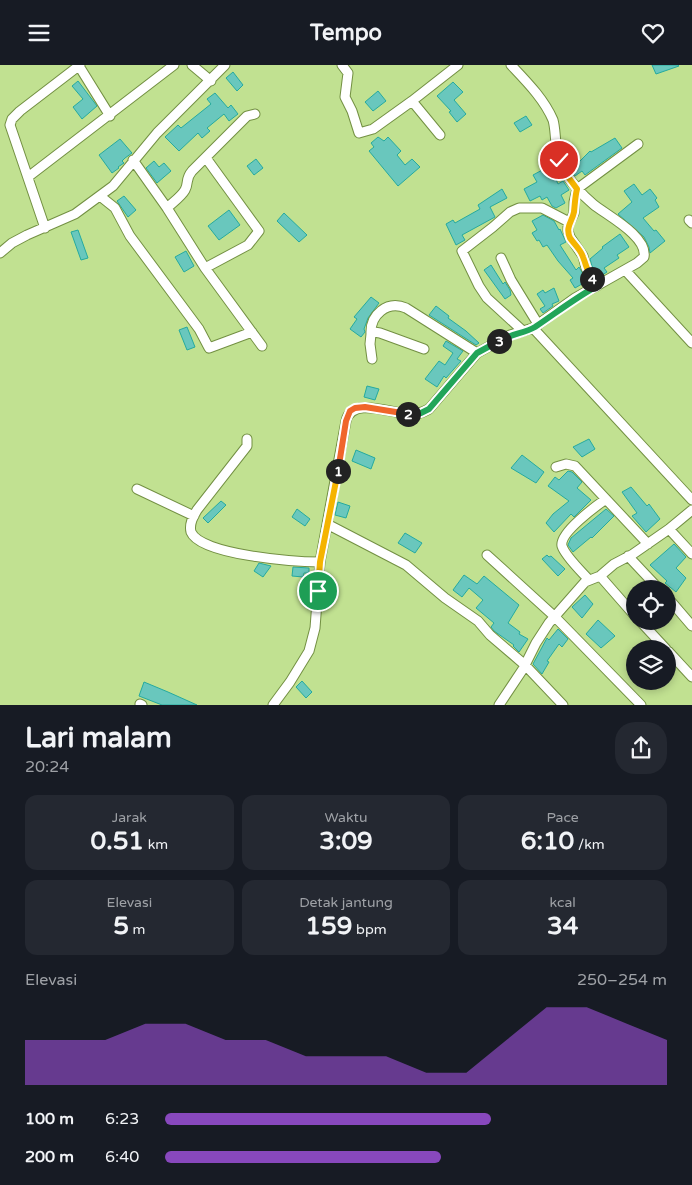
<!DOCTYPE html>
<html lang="id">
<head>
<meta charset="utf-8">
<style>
	:root { --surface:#171b24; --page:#242831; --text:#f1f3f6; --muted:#9ea1a6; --accent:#8848bd }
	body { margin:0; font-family:"Varela Round",sans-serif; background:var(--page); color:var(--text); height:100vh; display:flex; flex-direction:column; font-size:19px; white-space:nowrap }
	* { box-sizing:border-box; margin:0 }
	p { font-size:16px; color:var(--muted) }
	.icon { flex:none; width:28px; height:28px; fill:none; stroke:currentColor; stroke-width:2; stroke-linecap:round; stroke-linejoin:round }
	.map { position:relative; height:640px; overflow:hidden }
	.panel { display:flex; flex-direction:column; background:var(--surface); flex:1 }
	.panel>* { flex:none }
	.fabs { position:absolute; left:626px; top:515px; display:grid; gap:10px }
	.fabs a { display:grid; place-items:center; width:50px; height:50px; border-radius:50%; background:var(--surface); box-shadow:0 2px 8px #0003; font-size:25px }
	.pin { position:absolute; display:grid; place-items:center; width:42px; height:42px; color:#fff; margin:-21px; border:2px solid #fff; border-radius:50%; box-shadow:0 1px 5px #0007 }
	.km { position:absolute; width:25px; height:25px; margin:-12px; border-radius:50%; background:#222; color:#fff; font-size:14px; line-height:25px; text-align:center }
	.round { display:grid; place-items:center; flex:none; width:52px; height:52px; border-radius:20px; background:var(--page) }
	.summary { display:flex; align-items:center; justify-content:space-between; height:85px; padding:0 25px }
	h1 { font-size:28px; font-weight:800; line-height:38px }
	.figures { display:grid; grid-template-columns:repeat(3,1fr); gap:8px; height:85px; padding:5px 25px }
	.figures div { display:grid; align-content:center; border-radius:12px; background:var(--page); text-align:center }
	.figures b { font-size:25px; font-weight:800 }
	.figures small { font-size:14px; font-weight:400 }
	.figures p { font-size:14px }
	.chart { height:140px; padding:10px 25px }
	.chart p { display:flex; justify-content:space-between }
	.chart svg { width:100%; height:90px; margin-top:5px; fill:var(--accent); opacity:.7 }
	ul { padding:0 25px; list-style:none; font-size:16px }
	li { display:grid; grid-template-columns:80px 60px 1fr; align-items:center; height:38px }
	li i { height:12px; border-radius:6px; background:var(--accent) }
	header { display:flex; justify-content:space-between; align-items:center; height:65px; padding:0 25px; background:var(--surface); font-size:22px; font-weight:800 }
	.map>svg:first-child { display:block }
	.building { fill:#69c7bd; stroke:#25aa9f }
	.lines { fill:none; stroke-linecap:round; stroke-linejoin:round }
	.street-casing { stroke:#739043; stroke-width:11 }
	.street { stroke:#fff; stroke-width:9 }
	.split-1-casing { stroke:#fff; stroke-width:10 }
	.split-2-casing { stroke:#fff; stroke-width:10 }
	.split-3-casing { stroke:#fff; stroke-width:10 }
	.split-4-casing { stroke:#fff; stroke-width:10 }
	.split-5-casing { stroke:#fff; stroke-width:10 }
	.split-1 { stroke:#f5b400; stroke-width:6 }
	.split-2 { stroke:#f0652b; stroke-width:6 }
	.split-3 { stroke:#22a559; stroke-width:6 }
	.split-4 { stroke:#22a559; stroke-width:6 }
	.split-5 { stroke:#f5b400; stroke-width:6 }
</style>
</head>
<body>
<header><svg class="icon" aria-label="menu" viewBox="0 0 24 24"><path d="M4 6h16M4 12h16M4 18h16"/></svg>Tempo<svg class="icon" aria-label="heart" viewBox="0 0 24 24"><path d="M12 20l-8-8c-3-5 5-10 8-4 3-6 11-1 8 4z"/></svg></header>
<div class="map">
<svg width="692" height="640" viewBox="0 0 692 640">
	<rect width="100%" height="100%" fill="#c1e191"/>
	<path class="building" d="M652 0H678L679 1 656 9Z
		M233 7 243 20 237 26 226 13Z
		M78 16 97 41 82 54 73 42 83 34 72 21Z
		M453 17 463 27 454 35 466 49 457 57 449 47 451 46 437 31Z
		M378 26 386 36 373 46 365 37Z
		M215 28 228 43 231 40 238 49 229 56 224 49 207 63 210 66 202 73 198 68 179 86 165 72 178 60 181 63 211 39 207 34Z
		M526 51 532 60 520 67 514 58Z
		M378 72 384 76 388 72 401 86 397 90 405 100 412 94 420 102 398 121 369 86 374 82 371 78Z
		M615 73 622 83 585 110 582 106 575 111 569 101 570 100 573 103 590 86 591 87Z
		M120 74 132 88 125 93 122 96 124 98 118 102 119 103 112 108 99 90Z
		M256 94 263 103 254 110 247 101Z
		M154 96 159 102 164 98 171 106 157 118 146 103Z
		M546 103 551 114 555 112 558 119 563 116 569 125 561 130 565 138 556 143 552 141 547 132 542 135 540 131 530 136 524 124 537 117 533 110Z
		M634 119 642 130 650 124 657 133 655 135 659 142 643 153 654 166 656 165 665 176 650 188 649 182 644 172 618 149 632 137 624 126Z
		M502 124 507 133 490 142 495 152 462 170 465 175 456 180 446 159 453 155 455 158 480 144 478 140Z
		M124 131 136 145 128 152 117 136Z
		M229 145 240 160 219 175 208 161Z
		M284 148 307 170 299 177 277 156Z
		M543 150 554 156 559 165 560 164 566 177 560 180 576 205 579 202 587 216 575 223 570 215 573 213 558 196 547 180 543 182 539 175 537 176 532 168 537 165 532 156Z
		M78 165 88 193 81 195 71 167Z
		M620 169 629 182 617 190 619 193 604 203 607 207 599 212 592 201 590 194 603 183 602 182Z
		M186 186 194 201 184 207 175 192Z
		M491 200 503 219 505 217 510 225 511 230 505 234 484 205Z
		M554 223 559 236 552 239 553 241 543 248 540 244 545 241 537 229 543 225 545 228Z
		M371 232 379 238 368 253 364 264 365 267 361 272 350 264 357 254 354 252Z
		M436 241 449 251 448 253 466 266 479 278 476 280 429 250Z
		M187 262 195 282 187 285 179 265Z
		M446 276 463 286 457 294 461 296 446 313 444 311 437 322 425 314 439 296 445 300 453 288 443 281Z
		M367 321 379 324 375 335 364 332Z
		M589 374 595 384 582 392 573 382Z
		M356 385 375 393 371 404 352 396Z
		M522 390 544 407 536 418 511 403Z
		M568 406 572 407 582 417 577 423 591 435 574 452 571 449 554 467 546 458 553 449 569 436 548 421 555 412 559 415Z
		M631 422 647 441 649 439 660 454 646 467 632 451 637 448 622 427Z
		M221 436 226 440 208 458 203 453Z
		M338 437 350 441 346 453 335 450Z
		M297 444 310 454 305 461 292 452Z
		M606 444 614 451 592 473 591 472 573 487 568 480 571 473Z
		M405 468 422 478 415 488 398 478Z
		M674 479 686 492 676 503 686 513 676 527 665 518 667 516 650 500Z
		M547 490 549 492 551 491 565 504 558 511 542 494Z
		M259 498 271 501 263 512 254 506Z
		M293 502 309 503V508H304L303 512 292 511Z
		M464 510 477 519 484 511 519 540 508 558 520 567 519 569 528 574 519 587 513 581 514 580 494 566 491 562 494 558 476 543 483 535 469 523 462 532 453 525Z
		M585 530 593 539 582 553 572 542Z
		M598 555 615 571 601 583 586 569Z
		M558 564 568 574 562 582 559 579 547 596 549 597 542 609 533 599 547 573 549 575Z
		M302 616 312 627 306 633 296 622Z
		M144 617 168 627 197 640H162L139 631Z"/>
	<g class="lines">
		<defs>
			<path id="street" d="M192 0 211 16
				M342 0 348 8 345 32 352 46 359 68 373 64 412 36 440 70
				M79 1 110 51
				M412 36 458 0
				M133 95 167 143 205 203 262 281
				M28 112 174 0
				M100 131 115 143 130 171 199 264 209 283 252 267
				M167 143C173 137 181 132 185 125 189 118 185 114 192 106L247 51 255 49
				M689 155 692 158
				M45 163 10 60 12 54 20 46 80 0
				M0 188 12 178 27 170 75 149 113 121 157 68 225 0
				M501 193 511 215 538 259
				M205 203 248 180 259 166 206 93
				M625 205 692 278
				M597 221 586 203 583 191 570 172 568 166V161L574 148V137L577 124 638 79
				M533 263 692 435
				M523 266 487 233 479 221 462 186 493 162 510 147 519 143H542L569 157
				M371 269C370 250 387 235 406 243L477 288
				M372 294 370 279 371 269 374 267 380 268 424 284
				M247 374V381L197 445C193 452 189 459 191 467 200 490 296 497 320 497
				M556 402 566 399 575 401 648 479
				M137 424 194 451
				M327 459 406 500 445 533 478 556 490 570 525 600 563 640
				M669 464 692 489
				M487 490 554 551 641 640
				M628 491 659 524
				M600 511 635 551
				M589 515C582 507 565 491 562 481 559 468 596 441 606 434
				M668 533 692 561
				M640 556 666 584
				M668 586 692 612
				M140 639 142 640
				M273 640 290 617 309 586 315 563 320 497 346 356C352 331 392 349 410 349 417 350 423 347 429 344L477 288 510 270 533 263 575 233 637 198 644 192C648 171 606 150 593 139 587 134 581 128 576 122 563 107 559 98 556 78 555 70 555 62 553 55 544 34 527 17 511 0
				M499 640 523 604 536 578 549 558 585 517 600 511 614 499 633 489 669 464 692 445"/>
		</defs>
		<use href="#street" class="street-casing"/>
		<use href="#street" class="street"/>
	</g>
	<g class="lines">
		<defs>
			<path id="split-1" d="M318 526 320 497 338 406"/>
			<path id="split-2" d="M338 406 346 356 350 346 355 343 365 342 408 349"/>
			<path id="split-3" d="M408 349 421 348 429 344 477 288 499 276"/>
			<path id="split-4" d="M499 276C511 269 525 268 535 262 556 248 575 233 597 221L592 214"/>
			<path id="split-5" d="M559 95 563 105 577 124C575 132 575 138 574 147 572 157 565 162 570 173 574 179 581 185 583 192 587 202 586 204 592 214"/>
		</defs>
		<use href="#split-1" class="split-1-casing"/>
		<use href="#split-2" class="split-2-casing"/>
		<use href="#split-3" class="split-3-casing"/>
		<use href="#split-4" class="split-4-casing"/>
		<use href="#split-5" class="split-5-casing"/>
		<use href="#split-1" class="split-1"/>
		<use href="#split-2" class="split-2"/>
		<use href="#split-3" class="split-3"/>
		<use href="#split-4" class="split-4"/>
		<use href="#split-5" class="split-5"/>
	</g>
</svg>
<div class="fabs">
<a><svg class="icon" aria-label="locate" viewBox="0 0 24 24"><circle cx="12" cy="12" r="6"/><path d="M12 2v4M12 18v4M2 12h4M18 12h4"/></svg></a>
<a><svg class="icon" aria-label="layers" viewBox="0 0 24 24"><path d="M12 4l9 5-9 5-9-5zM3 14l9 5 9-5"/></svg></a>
</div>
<div class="pin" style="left:318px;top:526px;background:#1e9e55"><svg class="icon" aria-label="arrive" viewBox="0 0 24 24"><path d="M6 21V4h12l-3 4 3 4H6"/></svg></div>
<div class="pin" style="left:559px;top:95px;background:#d93025"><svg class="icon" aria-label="check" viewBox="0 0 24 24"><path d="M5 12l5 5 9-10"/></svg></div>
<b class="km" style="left:338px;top:406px">1</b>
<b class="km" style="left:408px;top:349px">2</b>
<b class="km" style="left:499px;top:276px">3</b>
<b class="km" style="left:592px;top:214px">4</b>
</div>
<section class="panel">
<div class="summary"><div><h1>Lari malam</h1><p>20:24</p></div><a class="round"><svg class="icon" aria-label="share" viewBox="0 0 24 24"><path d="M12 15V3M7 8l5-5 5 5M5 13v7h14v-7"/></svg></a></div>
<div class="figures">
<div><p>Jarak</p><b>0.51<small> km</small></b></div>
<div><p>Waktu</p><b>3:09</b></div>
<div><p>Pace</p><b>6:10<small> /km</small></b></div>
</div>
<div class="figures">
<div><p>Elevasi</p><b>5<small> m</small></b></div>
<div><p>Detak jantung</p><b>159<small> bpm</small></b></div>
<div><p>kcal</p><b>34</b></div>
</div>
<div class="chart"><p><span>Elevasi</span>250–254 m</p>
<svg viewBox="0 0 160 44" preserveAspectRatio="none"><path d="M0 44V22L10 22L20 22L30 14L40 14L50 22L60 22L70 30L80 30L90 30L100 38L110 38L120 22L130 6L140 6L150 14L160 22V44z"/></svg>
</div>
<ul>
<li><b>100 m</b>6:23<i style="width:65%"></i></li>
<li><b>200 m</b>6:40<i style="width:55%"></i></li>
</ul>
</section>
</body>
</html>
